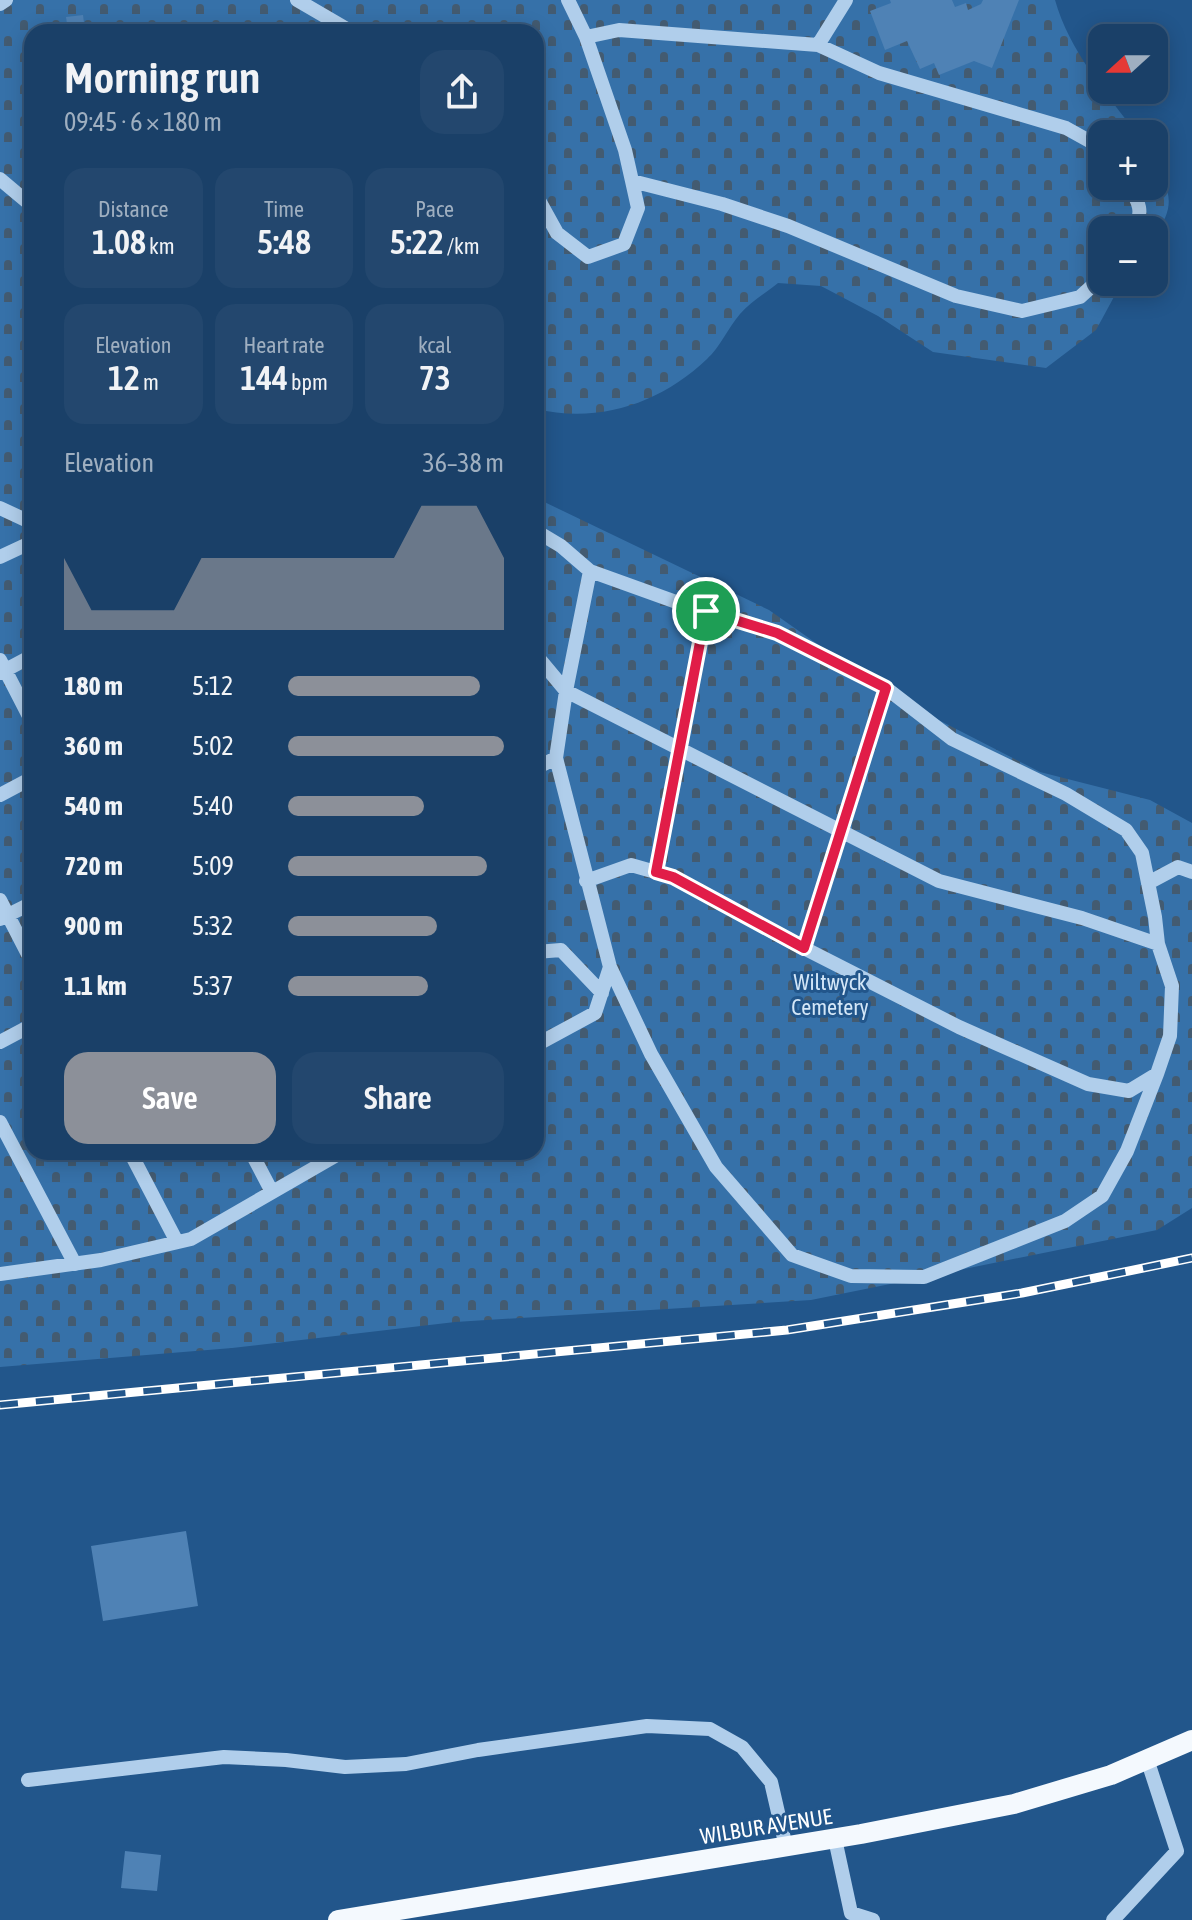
<!DOCTYPE html>
<html lang="en">
<head>
<meta charset="utf-8">
<style>
	:root { --surface:#1a4068; --page:#23476e; --text:#f1f3f6; --muted:#9fafc0; --line:#38597c; --accent:#8c9099 }
	body { margin:0; font-family:"Asap Condensed",sans-serif; background:var(--page); color:var(--text); height:100vh; display:flex; flex-direction:column; font-size:30px; white-space:nowrap }
	* { box-sizing:border-box; margin:0 }
	p { font-size:26px; color:var(--muted) }
	.icon { flex:none; width:44px; height:44px; fill:none; stroke:currentColor; stroke-width:2; stroke-linecap:round; stroke-linejoin:round }
	.map { position:relative; flex:1; overflow:hidden }
	.drawer { position:absolute; left:24px; top:24px; width:520px; height:1136px; display:flex; flex-direction:column; background:var(--surface); border-radius:24px; box-shadow:0 4px 20px #0003,0 0 0 2px var(--line) }
	.drawer>* { flex:none }
	.needle { width:52px; rotate:249deg }
	.tools { position:absolute; left:1088px; top:24px; display:grid; gap:16px }
	.tools a { display:grid; place-items:center; width:80px; height:80px; border-radius:16px; background:var(--surface); box-shadow:0 4px 20px #0003,0 0 0 2px var(--line); font-size:40px }
	.pin { position:absolute; display:grid; place-items:center; width:68px; height:68px; color:#fff; margin:-34px; border:4px solid #fff; border-radius:50%; box-shadow:0 2px 8px #0007 }
	.round { display:grid; place-items:center; flex:none; width:84px; height:84px; border-radius:24px; background:var(--page) }
	.headline { display:flex; align-items:center; justify-content:space-between; height:136px; padding:0 40px }
	h1 { font-size:44px; font-weight:600; line-height:60px }
	.stats { display:grid; grid-template-columns:repeat(3,1fr); gap:12px; height:136px; padding:8px 40px }
	.stats div { display:grid; align-content:center; border-radius:20px; background:var(--page); text-align:center }
	.stats b { font-size:34px; font-weight:600 }
	.stats small { font-size:22px; font-weight:400 }
	.stats p { font-size:22px }
	.chart { height:224px; padding:16px 40px }
	.chart p { display:flex; justify-content:space-between }
	.chart svg { width:100%; height:144px; margin-top:8px; fill:var(--accent); opacity:.7 }
	.action { display:flex; gap:16px; margin-top:auto; padding:16px 40px }
	.action a { flex:1; height:92px; border-radius:24px; background:var(--accent); color:#fff; font-size:32px; font-weight:600; line-height:92px; text-align:center }
	.action a+a { background:var(--page); color:var(--text) }
	ul { padding:0 40px; list-style:none; font-size:26px }
	li { display:grid; grid-template-columns:128px 96px 1fr; align-items:center; height:60px }
	li i { height:20px; border-radius:10px; background:var(--accent) }
	.map>svg:first-child { display:block }
	.cemetery { fill:url(#cemetery-stones) }
	.building { fill:#4f82b5 }
	.lines { fill:none; stroke-linecap:round; stroke-linejoin:round }
	.minor { stroke:#b0ceeb; stroke-width:14 }
	.major { stroke:#f4f9fe; stroke-width:20 }
	.rail-casing { stroke:#fff; stroke-width:9 }
	.rail { stroke:#22568b; stroke-width:6; stroke-dasharray:18; stroke-linecap:butt }
	.route-casing { stroke:#fff; stroke-width:16 }
	.route { stroke:#e11d48; stroke-width:10 }
	.labels { text-anchor:middle; dominant-baseline:central; stroke-width:6; stroke-linejoin:round; paint-order:stroke }
	.park-label { font-size:22px; fill:#d4e7f8; stroke:#22568b }
	.street-label { font-size:22px; fill:#fff; stroke:#22568b }
</style>
</head>
<body>
<div class="map">
<svg width="1192" height="1920" viewBox="0 0 1192 1920">
	<defs>
		<pattern id="cemetery-stones" width="16" height="16" patternUnits="userSpaceOnUse" patternTransform="scale(2)"><rect width="16" height="16" fill="#3671a9"/><path d="M2 7V4a2 2 0 0 1 4 0v3zM10 15v-3a2 2 0 0 1 4 0v3z" fill="#435b71"/></pattern>
	</defs>
	<rect width="100%" height="100%" fill="#22568b"/>
	<path class="cemetery" d="M0 0H1055C1069 50 1106 93 1137 134H1102V186H1154V159C1170 193 1177 204 1154 237V230H1102V282H1122L1096 330 1046 368 933 352 878 316 821 286 778 283C766 293 750 302 740 314 728 328 720 347 707 359 661 403 599 424 536 409V32H32V1152H536V498L769 610 823 648 925 713 1040 772 1150 800 1192 823V1208L1157 1230 811 1300 455 1322 232 1348 0 1367Z"/>
	<path class="building" d="M890 0H952L955 7 966 3 968 10 981 4 983 0H1019L992 68 974 61 939 75 934 63 920 69 907 41 885 50 870 11 891 3Z
		M83 15 85 30 68 31 66 17Z
		M186 1531 198 1606 103 1621 91 1546Z
		M125 1851 161 1855 157 1891 121 1888Z"/>
	<g class="lines">
		<path class="minor" d="M297 0 352 32
			M0 4 6 0
			M586 37 619 30 818 45 879 73 1066 128 1102 148
			M818 45 846 0
			M0 179 32 206
			M632 181 722 204 788 226 956 296 1022 311 1080 297 1102 277
			M1129 186C1139 202 1144 212 1134 230
			M536 195 557 233 588 257 624 244 638 208 632 181 625 150 586 37 568 0
			M0 508 32 523
			M536 531 561 546 590 571 566 691 556 758 610 967 595 1013 536 1045
			M0 557 32 542
			M536 655 566 691 939 881 1082 918 1158 944
			M0 660 32 722
			M0 673 32 656
			M536 768 556 758
			M0 795 32 778
			M656 872 706 611
			M586 881 631 865 673 877 790 941 959 1027 1088 1084 1129 1091 1157 1074 1170 1036 1172 986 1158 944 1155 917 1142 853 1126 830 1066 794 952 739 886 688 777 633 679 603 590 571
			M1148 883 1178 867 1192 872
			M0 900 32 962
			M0 919 32 903
			M804 948 886 688
			M536 952 561 950 602 993
			M610 967 651 1054 716 1167 792 1255 851 1276 924 1277 1065 1221 1102 1196 1127 1151 1157 1074
			M0 1042 32 1025
			M0 1122 75 1264
			M130 1152 177 1242
			M251 1152 272 1192
			M0 1274 101 1260 191 1239 342 1152
			M28 1780 224 1757 286 1760 345 1767 406 1764 478 1750 647 1726 710 1729 742 1747 771 1782 786 1847
			M835 1839 851 1913 873 1920
			M1113 1920 1177 1851 1147 1759"/>
		<path class="major" d="M338 1920 861 1834 1014 1804 1111 1775 1192 1740"/>
		<defs>
			<path id="rail" d="M0 1405 787 1330 1022 1293 1192 1258"/>
		</defs>
		<use href="#rail" class="rail-casing"/>
		<use href="#rail" class="rail"/>
	</g>
	<g class="lines">
		<defs>
			<path id="route" d="M706 611 777 633 886 688 804 948 673 877 656 872Z"/>
		</defs>
		<use href="#route" class="route-casing"/>
		<use href="#route" class="route"/>
	</g>
	<g class="labels">
		<g class="park-label">
			<text x="830" y="982">Wiltwyck<tspan x="830" dy="25">Cemetery</tspan></text>
		</g>
		<g class="street-label">
			<text transform="translate(766 1826) rotate(-9)">WILBUR AVENUE</text>
		</g>
	</g>
</svg>
<div class="tools">
<a><svg class="needle" viewBox="-14 -14 28 28"><path d="M0-13l5 13h-10z" fill="#e53935"/><path d="M0 13l5-13h-10z" fill="#9fafc0"/></svg></a>
<a>+</a>
<a>−</a>
</div>
<div class="pin" style="left:706px;top:611px;background:#1e9e55"><svg class="icon" aria-label="arrive" viewBox="0 0 24 24"><path d="M6 21V4h12l-3 4 3 4H6"/></svg></div>
<section class="drawer">
<div class="headline"><div><h1>Morning run</h1><p>09:45 · 6 × 180 m</p></div><a class="round"><svg class="icon" aria-label="share" viewBox="0 0 24 24"><path d="M12 15V3M7 8l5-5 5 5M5 13v7h14v-7"/></svg></a></div>
<div class="stats">
<div><p>Distance</p><b>1.08<small> km</small></b></div>
<div><p>Time</p><b>5:48</b></div>
<div><p>Pace</p><b>5:22<small> /km</small></b></div>
</div>
<div class="stats">
<div><p>Elevation</p><b>12<small> m</small></b></div>
<div><p>Heart rate</p><b>144<small> bpm</small></b></div>
<div><p>kcal</p><b>73</b></div>
</div>
<div class="chart"><p><span>Elevation</span>36–38 m</p>
<svg viewBox="0 0 160 44" preserveAspectRatio="none"><path d="M0 44V22L10 38L20 38L30 38L40 38L50 22L60 22L70 22L80 22L90 22L100 22L110 22L120 22L130 6L140 6L150 6L160 22V44z"/></svg>
</div>
<ul>
<li><b>180 m</b>5:12<i style="width:89%"></i></li>
<li><b>360 m</b>5:02<i style="width:100%"></i></li>
<li><b>540 m</b>5:40<i style="width:63%"></i></li>
<li><b>720 m</b>5:09<i style="width:92%"></i></li>
<li><b>900 m</b>5:32<i style="width:69%"></i></li>
<li><b>1.1 km</b>5:37<i style="width:65%"></i></li>
</ul>
<div class="action"><a>Save</a><a>Share</a></div>
</section>
</div>
</body>
</html>
